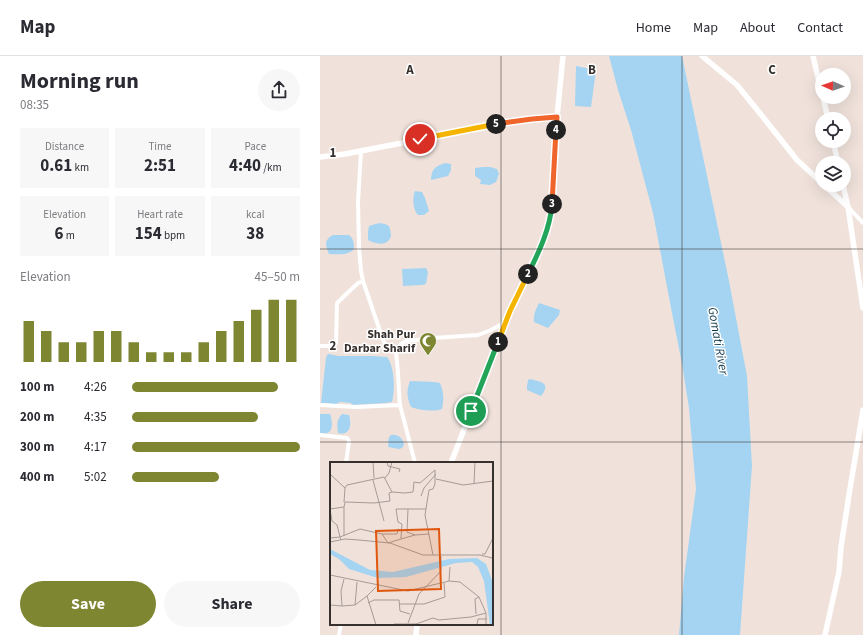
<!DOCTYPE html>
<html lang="en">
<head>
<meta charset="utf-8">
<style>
	:root { --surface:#fff; --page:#f7f7f7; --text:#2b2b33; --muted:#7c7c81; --line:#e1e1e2; --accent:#7f8632 }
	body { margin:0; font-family:"Source Sans 3",sans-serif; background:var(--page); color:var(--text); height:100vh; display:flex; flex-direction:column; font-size:15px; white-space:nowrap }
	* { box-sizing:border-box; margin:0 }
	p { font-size:13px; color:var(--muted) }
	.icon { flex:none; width:22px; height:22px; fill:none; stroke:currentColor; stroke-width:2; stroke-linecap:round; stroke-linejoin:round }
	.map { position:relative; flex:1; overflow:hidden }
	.panel { display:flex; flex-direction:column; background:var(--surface); width:320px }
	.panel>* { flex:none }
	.needle { width:26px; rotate:272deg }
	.tools { position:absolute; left:495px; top:12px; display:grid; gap:8px }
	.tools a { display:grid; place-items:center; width:36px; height:36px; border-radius:50%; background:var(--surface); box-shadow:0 4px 16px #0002; font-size:20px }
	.pin { position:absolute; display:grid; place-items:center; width:34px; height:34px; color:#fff; margin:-17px; border:2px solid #fff; border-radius:50%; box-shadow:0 1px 4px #0007 }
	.km { position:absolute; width:20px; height:20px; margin:-10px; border-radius:50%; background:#222; color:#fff; font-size:11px; line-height:20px; text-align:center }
	.round { display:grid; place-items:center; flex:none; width:42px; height:42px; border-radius:21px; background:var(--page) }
	.summary { display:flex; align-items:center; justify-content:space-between; height:68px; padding:0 20px }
	h1 { font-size:22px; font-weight:700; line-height:30px }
	.metrics { display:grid; grid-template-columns:repeat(3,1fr); gap:6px; height:68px; padding:4px 20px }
	.metrics div { display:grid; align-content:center; border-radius:0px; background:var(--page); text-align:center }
	.metrics b { font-size:17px; font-weight:700 }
	.metrics small { font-size:11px; font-weight:400 }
	.metrics p { font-size:11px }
	.chart { height:112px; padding:8px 20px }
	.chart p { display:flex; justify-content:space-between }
	.chart svg { width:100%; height:72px; margin-top:4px; stroke:var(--accent); stroke-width:6 }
	.action { display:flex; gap:8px; margin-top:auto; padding:8px 20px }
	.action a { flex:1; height:46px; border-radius:24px; background:var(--accent); color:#fff; font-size:16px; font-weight:700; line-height:46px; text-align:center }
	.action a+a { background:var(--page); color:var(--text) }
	ul { padding:0 20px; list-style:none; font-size:13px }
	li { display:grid; grid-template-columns:64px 48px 1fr; align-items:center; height:30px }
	li i { height:10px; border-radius:5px; background:var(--accent) }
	header { display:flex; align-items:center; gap:24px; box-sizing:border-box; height:56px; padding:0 20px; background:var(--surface); border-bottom:1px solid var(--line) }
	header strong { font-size:19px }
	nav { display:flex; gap:22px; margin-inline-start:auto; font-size:14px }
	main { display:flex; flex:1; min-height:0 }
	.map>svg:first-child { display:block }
	.water { fill:#a4d4f2 }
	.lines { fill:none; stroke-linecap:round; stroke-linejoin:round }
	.street { stroke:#fff; stroke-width:4 }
	.secondary { stroke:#fff; stroke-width:5.5 }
	.split-1-casing { stroke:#fff; stroke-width:8 }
	.split-2-casing { stroke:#fff; stroke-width:8 }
	.split-3-casing { stroke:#fff; stroke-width:8 }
	.split-4-casing { stroke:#fff; stroke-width:8 }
	.split-5-casing { stroke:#fff; stroke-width:8 }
	.split-6-casing { stroke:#fff; stroke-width:8 }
	.split-1 { stroke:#22a559; stroke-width:5 }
	.split-2 { stroke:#f5b400; stroke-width:5 }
	.split-3 { stroke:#22a559; stroke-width:5 }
	.split-4 { stroke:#f0652b; stroke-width:5 }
	.split-5 { stroke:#f0652b; stroke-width:5 }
	.split-6 { stroke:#f5b400; stroke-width:5 }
	.grid { fill:none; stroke:#36302e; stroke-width:1; stroke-opacity:0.55 }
	.labels { text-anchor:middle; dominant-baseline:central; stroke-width:3; stroke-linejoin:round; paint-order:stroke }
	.poi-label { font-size:12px; font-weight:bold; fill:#36302e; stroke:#fff; text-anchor:end }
	.water-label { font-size:13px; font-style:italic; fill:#10384d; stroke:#fff }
	.inset-road { fill:none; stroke:#a69b96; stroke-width:1 }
	.view { fill:#df570e; fill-opacity:0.15; stroke:#df570e; stroke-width:2 }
	.inset-edge { fill:none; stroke:#36302e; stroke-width:2 }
	.grid-label { font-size:13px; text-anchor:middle; font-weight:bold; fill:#36302e; stroke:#fff; stroke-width:3; stroke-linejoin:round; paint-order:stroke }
</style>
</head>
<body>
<header>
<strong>Map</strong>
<nav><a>Home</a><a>Map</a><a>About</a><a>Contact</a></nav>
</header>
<main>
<section class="panel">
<div class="summary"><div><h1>Morning run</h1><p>08:35</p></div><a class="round"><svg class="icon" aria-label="share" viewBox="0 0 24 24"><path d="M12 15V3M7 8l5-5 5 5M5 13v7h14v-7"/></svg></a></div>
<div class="metrics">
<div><p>Distance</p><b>0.61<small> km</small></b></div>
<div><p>Time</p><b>2:51</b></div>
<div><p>Pace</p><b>4:40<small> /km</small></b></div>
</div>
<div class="metrics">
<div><p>Elevation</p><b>6<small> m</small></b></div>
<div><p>Heart rate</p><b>154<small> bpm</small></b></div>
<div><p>kcal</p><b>38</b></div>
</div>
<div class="chart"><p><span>Elevation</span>45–50 m</p>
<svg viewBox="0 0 160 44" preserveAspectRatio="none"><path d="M5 44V19M15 44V25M25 44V32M35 44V32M45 44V25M55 44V25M65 44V32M75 44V38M85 44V38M95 44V38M105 44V32M115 44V25M125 44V19M135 44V12M145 44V6M155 44V6"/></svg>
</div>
<ul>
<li><b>100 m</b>4:26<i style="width:87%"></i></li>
<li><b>200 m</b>4:35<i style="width:75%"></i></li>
<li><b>300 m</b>4:17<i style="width:100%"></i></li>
<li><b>400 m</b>5:02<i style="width:52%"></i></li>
</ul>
<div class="action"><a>Save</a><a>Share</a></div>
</section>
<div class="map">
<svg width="543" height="579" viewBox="0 0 543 579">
	<rect width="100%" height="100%" fill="#f0e2db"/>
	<path class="water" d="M289 0H362L409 225 427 320 432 410 420 579H359L364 521 376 433 369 352 362 308 352 257 333 157 311 74 298 34Z
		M256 10 276 14 271 51 255 50Z
		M125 107 131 108V114L128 120 111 124C112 113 114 111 125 107Z
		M163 111H170L177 113 179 118 176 126 170 129 160 128 161 124 155 120V112Z
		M95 135 102 136 105 142 109 155 104 159H98C93 154 92 142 95 135Z
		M59 167 65 168 69 170C70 173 71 177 71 180 68 191 55 188 48 184V176L49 170Z
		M13 179H29C34 183 34 188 34 193 28 200 18 198 9 198 5 189 4 184 13 179Z
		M106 212 108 216 106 228 102 229 83 230 82 213Z
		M219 247 240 254 239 259 228 272 214 266C213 259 216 253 219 247Z
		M9 298 18 300H53L67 301C75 311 75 335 72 346L65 347 32 349 31 347 20 346 16 348 1 347 6 302 7 299Z
		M210 323C222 326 231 327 221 340L207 334V330L208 324Z
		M90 325 115 326 120 327C124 336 124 344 122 353 114 356 98 354 91 351 87 342 86 335 90 325Z
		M0 358H10C12 363 14 375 7 377 6 378 1 377 0 377Z
		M22 358 29 359C32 369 30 380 18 377 17 370 16 364 22 358Z
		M71 379C78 378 83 382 84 389L82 392 79 393 68 391C69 386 67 382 71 379Z"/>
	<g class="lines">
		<path class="street" d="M528 151 543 167
			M81 288 86 285 113 282 158 279 171 274 186 266
			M0 290H14L16 287 17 247 38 227 43 225 41 215 39 191 38 146 41 95
			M0 349 36 351 80 349C78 330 79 311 75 292L70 293 66 291 60 275 43 225
			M80 349 95 407
			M0 379 27 382 29 385 26 407
			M19 579 21 568"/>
		<path class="secondary" d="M382 0 417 29 443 61 477 104 502 127
			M493 0 502 39
			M503 41 508 63
			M513 85 518 107
			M0 101 25 98 180 68 212 63 237 61
			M504 129 528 151
			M523 129 528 151 543 252
			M131 407 190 255 222 189 231 158 237 61 243 0
			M96 579 97 568
			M505 579 519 516 521 491 529 439 543 354"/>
	</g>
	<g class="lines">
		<defs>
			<path id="split-1" d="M151 355 178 286"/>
			<path id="split-2" d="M178 286 190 255 208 218"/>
			<path id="split-3" d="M208 218C219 196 230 173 232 148"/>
			<path id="split-4" d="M232 148 236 74"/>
			<path id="split-5" d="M176 68 212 63 237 61 236 74"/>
			<path id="split-6" d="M100 83 176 68"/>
		</defs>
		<use href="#split-1" class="split-1-casing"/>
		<use href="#split-2" class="split-2-casing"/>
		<use href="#split-3" class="split-3-casing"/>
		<use href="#split-4" class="split-4-casing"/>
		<use href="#split-5" class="split-5-casing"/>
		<use href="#split-6" class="split-6-casing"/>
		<use href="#split-1" class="split-1"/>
		<use href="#split-2" class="split-2"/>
		<use href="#split-3" class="split-3"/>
		<use href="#split-4" class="split-4"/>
		<use href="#split-5" class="split-5"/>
		<use href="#split-6" class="split-6"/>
	</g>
	<path class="grid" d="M181 0V579M362 0V579M0 193H543M0 386H543"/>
	<defs>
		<symbol id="mosque-pin" viewBox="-11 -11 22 30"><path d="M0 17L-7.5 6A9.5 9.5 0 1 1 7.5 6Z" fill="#7f8632" stroke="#fff"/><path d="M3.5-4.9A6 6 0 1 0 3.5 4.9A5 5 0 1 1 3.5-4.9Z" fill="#fff"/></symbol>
	</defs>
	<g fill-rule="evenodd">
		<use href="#mosque-pin" x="98" y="275" width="20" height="27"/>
	</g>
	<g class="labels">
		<g class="poi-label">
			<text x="95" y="278">Shah Pur<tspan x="95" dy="14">Darbar Sharif</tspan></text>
		</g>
		<g class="water-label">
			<text transform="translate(398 285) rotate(80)">Gomati River</text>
		</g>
	</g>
	<g transform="translate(10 406)">
		<rect width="163" height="163" fill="#f0e2db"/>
		<path d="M0 87 40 108 63 110 119 97 147 96 156 102 163 121V163H160L154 119 148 105 142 100 126 101 76 115 48 116 19 107 9 97 0 92Z" fill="#a4d4f2"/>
		<path class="inset-road" d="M43 0 44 16M57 0 58 4 70 7 69 10M0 12 15 26 17 23 54 15 62 30 75 31 83 30 84 20 90 21 105 8V22L103 27 99 28 95 53 103 93M55 16 59 11 62 0M106 17 133 23 163 19M43 18 54 59M144 22 145 0M91 34 94 26 106 12M14 40 15 26M14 45V74M0 47 14 45 15 40 44 41 60 39 59 31 62 30M78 47 77 70 85 73 99 72M52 72 58 81 71 77M85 73 71 77 72 62 68 60 66 47H96M0 76 10 75 7 63 2 59 0 47M11 78 10 75 30 67 52 72H67L68 67 71 68M0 80 15 77 29 78 60 81 93 93H150L162 96M152 92H155L163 76M0 113 78 129 119 119 130 120 149 135 156 151V163M14 117 11 129 12 144 25 143 37 134 46 163M119 119 120 105M37 134 46 125M38 141 44 138H69L70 149 80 152M69 142H94L115 135 114 121M0 143 12 144M25 143 27 120M146 152 145 137 149 135M78 161 89 132 111 109V94M64 162H86L103 156 109 158 141 155 156 151M147 163 148 157H157"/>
		<path class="view" d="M109 67 111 127 48 129 46 69Z"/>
		<rect width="163" height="163" class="inset-edge"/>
	</g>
	<g class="grid-label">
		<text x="90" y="18">A</text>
		<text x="272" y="18">B</text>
		<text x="452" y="18">C</text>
		<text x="13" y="101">1</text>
		<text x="13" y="294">2</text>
	</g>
</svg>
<div class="tools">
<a><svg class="needle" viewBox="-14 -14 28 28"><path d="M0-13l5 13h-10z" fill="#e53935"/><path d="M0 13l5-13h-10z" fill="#7c7c81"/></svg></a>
<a><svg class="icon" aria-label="locate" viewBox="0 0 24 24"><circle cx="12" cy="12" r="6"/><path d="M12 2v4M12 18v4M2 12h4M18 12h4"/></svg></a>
<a><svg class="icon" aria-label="layers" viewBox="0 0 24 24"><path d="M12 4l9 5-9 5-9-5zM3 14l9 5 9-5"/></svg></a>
</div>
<div class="pin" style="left:151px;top:355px;background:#1e9e55"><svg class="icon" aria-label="arrive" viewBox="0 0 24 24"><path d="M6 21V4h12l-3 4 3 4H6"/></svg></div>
<div class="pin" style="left:100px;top:83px;background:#d93025"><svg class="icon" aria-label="check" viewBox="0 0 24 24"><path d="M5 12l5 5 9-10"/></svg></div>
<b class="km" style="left:178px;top:286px">1</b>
<b class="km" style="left:208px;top:218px">2</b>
<b class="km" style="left:232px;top:148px">3</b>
<b class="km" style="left:236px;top:74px">4</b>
<b class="km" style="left:176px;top:68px">5</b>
</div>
</main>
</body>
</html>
